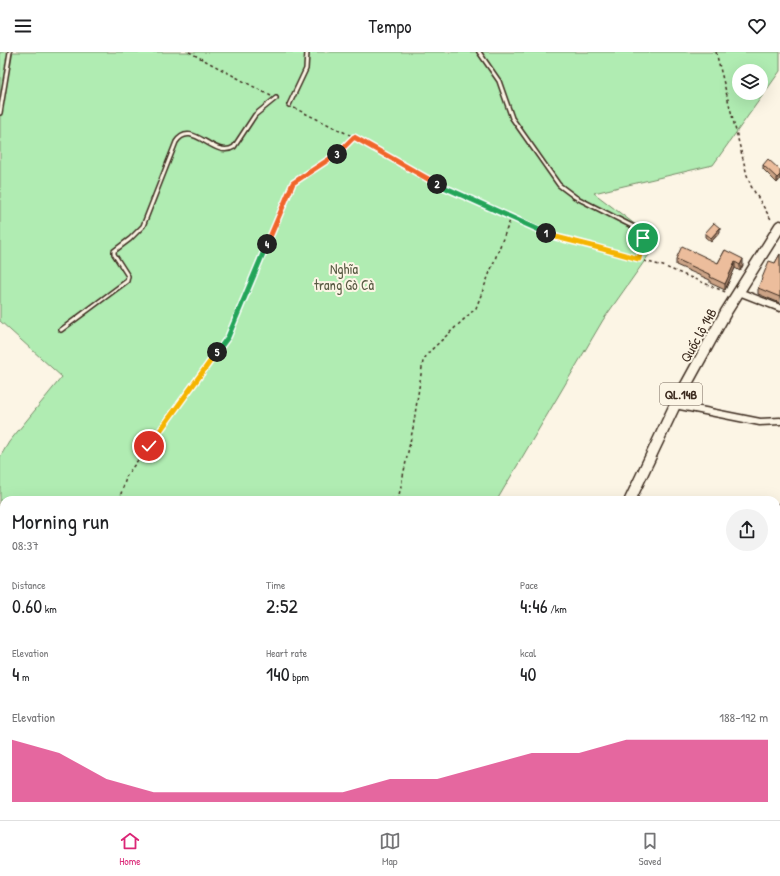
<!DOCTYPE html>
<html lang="en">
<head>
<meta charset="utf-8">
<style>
	:root { --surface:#fff; --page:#f2f2f2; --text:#202124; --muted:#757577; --line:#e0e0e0; --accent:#db2777 }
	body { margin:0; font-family:"Patrick Hand",sans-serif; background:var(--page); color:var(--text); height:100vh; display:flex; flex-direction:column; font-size:15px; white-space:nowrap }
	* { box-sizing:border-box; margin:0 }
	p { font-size:13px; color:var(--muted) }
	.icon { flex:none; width:22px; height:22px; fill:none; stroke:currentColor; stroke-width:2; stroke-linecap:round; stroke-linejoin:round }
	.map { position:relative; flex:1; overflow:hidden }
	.drawer { position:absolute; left:0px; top:444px; width:780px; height:324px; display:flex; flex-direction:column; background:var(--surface); border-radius:12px 12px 0 0; box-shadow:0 4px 16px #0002 }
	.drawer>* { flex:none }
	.fabs { position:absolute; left:732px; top:12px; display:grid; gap:8px }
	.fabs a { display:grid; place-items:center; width:36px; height:36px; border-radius:50%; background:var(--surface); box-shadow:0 4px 16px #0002; font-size:20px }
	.pin { position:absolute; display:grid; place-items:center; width:34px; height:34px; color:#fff; margin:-17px; border:2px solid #fff; border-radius:50%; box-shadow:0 1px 4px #0007 }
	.km { position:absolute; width:20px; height:20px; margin:-10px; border-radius:50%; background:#222; color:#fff; font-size:11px; line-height:20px; text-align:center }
	.round { display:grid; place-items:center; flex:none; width:42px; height:42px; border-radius:21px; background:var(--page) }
	.head { display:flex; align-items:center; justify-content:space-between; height:68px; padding:0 12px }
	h1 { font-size:22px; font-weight:600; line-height:30px }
	.stats { display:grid; grid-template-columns:repeat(3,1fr); gap:6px; height:68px; padding:4px 12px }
	.stats div { display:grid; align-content:center }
	.stats b { font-size:20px; font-weight:600 }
	.stats small { font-size:11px; font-weight:400 }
	.stats p { font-size:11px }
	.chart { height:112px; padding:8px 12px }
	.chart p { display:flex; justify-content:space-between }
	.chart svg { width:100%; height:72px; margin-top:4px; fill:var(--accent); opacity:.7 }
	header { display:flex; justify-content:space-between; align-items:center; height:52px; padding:0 12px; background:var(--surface); font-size:18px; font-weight:600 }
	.tab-bar { display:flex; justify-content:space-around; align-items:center; height:56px; border-top:1px solid var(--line); background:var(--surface); font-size:11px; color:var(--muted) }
	.tab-bar a { display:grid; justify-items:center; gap:2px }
	.tab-bar .on { color:var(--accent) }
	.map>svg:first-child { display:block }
	.green { fill:#b0ecb2; stroke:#768b68; fill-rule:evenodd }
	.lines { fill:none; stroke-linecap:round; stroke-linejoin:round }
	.service-casing { stroke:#3b2a1e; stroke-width:6 }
	.minor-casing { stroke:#3b2a1e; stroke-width:9 }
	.secondary-casing { stroke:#3b2a1e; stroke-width:12 }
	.trunk-casing { stroke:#3b2a1e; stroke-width:13 }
	.path { stroke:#3b2a1e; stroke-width:1.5; stroke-dasharray:3 3; stroke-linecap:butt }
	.service { stroke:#fcf5e5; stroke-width:3 }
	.minor { stroke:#fcf5e5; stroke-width:6 }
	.secondary { stroke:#fcf5e5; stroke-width:9 }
	.trunk { stroke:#fcf5e5; stroke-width:10 }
	.wall { fill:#cba386; stroke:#3b2a1e }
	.shaded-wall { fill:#a5846d; stroke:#3b2a1e }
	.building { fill:#ecbd9c; stroke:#3b2a1e }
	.split-1-casing { stroke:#fff; stroke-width:8 }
	.split-2-casing { stroke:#fff; stroke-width:8 }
	.split-3-casing { stroke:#fff; stroke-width:8 }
	.split-4-casing { stroke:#fff; stroke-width:8 }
	.split-5-casing { stroke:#fff; stroke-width:8 }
	.split-6-casing { stroke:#fff; stroke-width:8 }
	.split-1 { stroke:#f5b400; stroke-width:5 }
	.split-2 { stroke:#22a559; stroke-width:5 }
	.split-3 { stroke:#f0652b; stroke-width:5 }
	.split-4 { stroke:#f0652b; stroke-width:5 }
	.split-5 { stroke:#22a559; stroke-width:5 }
	.split-6 { stroke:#f5b400; stroke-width:5 }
	.labels { text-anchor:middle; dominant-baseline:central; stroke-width:4; stroke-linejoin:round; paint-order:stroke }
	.shield { fill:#fcf5e5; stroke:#75675a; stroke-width:1 }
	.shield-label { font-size:13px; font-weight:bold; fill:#3b2a1e }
	.park-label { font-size:14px; fill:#585a43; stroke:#fcf5e5 }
	.street-label { font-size:14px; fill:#3b2a1e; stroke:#fcf5e5 }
</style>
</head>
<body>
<header><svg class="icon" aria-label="menu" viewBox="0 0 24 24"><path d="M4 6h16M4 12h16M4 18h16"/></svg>Tempo<svg class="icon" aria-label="heart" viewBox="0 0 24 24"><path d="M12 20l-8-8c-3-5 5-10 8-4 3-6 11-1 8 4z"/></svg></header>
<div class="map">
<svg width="780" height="768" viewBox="0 0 780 768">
	<rect width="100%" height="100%" fill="#fcf5e5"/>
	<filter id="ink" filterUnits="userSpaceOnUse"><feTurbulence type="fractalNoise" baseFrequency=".025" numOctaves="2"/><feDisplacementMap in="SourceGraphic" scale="8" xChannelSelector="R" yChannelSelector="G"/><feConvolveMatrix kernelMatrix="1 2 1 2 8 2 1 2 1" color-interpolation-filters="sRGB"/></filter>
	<g filter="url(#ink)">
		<path class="green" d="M0 0H780V19L713 113 594 141 658 190 603 268 497 448H399L392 446 390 448H4V550L0 546V405L9 390 62 325 0 269ZM739 19H761V41H739Z"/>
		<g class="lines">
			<defs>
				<path id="service" d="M479 0 499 29 512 66 559 133 575 145 634 175C647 187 643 192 639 207
					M289 53 306 17 307 0
					M0 61 10 0
					M61 278 127 229 128 224 114 202V199L130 187 143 174 176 90C192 66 214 108 234 95L255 63 276 46
					M0 555 4 561"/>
				<path id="minor" d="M739 240 780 256
					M675 353 760 370 780 369
					M776 464 780 455
					M776 562 780 563
					M776 670 780 662
					M196 764 200 768
					M273 764 276 768
					M722 764 733 768
					M134 768V766L138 764
					M264 768 269 764
					M625 768 627 764"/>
				<path id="secondary" d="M482 768 484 764"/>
				<path id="trunk" d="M630 448 675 353 726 260 780 174
					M0 639H4"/>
			</defs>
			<use href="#service" class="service-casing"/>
			<use href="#minor" class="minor-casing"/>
			<use href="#secondary" class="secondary-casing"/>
			<use href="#trunk" class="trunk-casing"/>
			<path class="path" d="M189 0 271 44
				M716 0 747 123 751 134 772 169
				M294 56 354 85 441 135 556 185 592 194 635 206
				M644 209 663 214 728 241
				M119 448 127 423 228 285 293 131 336 104 354 85
				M398 448 413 376 423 309 429 300 476 256 511 166"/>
			<use href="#service" class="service"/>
			<use href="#minor" class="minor"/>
			<use href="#secondary" class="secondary"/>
			<use href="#trunk" class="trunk"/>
		</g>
		<path class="wall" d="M763 113 780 118V127L777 131 763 117Z
			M720 180 711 190 705 185V181Z
			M725 198 743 213 740 219 735 216 725 238 710 231V228L676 213V207L718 211Z
			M780 202V251L758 242V236L775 211Z"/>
		<path class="shaded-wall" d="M780 123V127L777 131V126Z
			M720 176V180L711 190V186Z
			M743 207V213L740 219V213Z
			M735 210V216L725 238V232Z"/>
		<path class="building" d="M768 107 780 118V123L777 126 763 113Z
			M714 171 720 176 711 186 705 181Z
			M682 194 718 211 725 198 743 207 740 213 735 210 725 232 710 225 711 223 676 207Z
			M780 202V245L758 236 769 209 775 211Z
			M639 765 647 768H638Z"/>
	</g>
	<g class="lines" filter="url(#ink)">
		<defs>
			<path id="split-1" d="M546 181 556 185 592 194 639 207 643 190V186"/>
			<path id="split-2" d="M437 132 546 181"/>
			<path id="split-3" d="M337 102 354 85 437 132"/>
			<path id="split-4" d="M267 192 293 131 337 102"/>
			<path id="split-5" d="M217 300 228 285 267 192"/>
			<path id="split-6" d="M149 394 217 300"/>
		</defs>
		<use href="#split-1" class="split-1-casing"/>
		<use href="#split-2" class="split-2-casing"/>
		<use href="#split-3" class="split-3-casing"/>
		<use href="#split-4" class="split-4-casing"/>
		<use href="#split-5" class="split-5-casing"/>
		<use href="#split-6" class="split-6-casing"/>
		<use href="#split-1" class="split-1"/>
		<use href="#split-2" class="split-2"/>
		<use href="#split-3" class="split-3"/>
		<use href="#split-4" class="split-4"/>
		<use href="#split-5" class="split-5"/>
		<use href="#split-6" class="split-6"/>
	</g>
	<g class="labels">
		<rect class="shield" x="660" y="331" width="42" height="22" rx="3"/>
		<g class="shield-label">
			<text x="681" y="342">QL.14B</text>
		</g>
		<g class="park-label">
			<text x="344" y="216">Nghĩa<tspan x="344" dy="16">trang Gò Cà</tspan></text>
		</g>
		<g class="street-label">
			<text transform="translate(698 283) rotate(-61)">Quốc lộ 14B</text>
		</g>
	</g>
</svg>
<div class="fabs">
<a><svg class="icon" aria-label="layers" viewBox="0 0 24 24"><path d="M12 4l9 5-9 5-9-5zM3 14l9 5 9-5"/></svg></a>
</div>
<div class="pin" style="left:643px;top:186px;background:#1e9e55"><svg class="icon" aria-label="arrive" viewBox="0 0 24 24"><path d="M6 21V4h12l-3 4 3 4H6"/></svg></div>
<div class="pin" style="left:149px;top:394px;background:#d93025"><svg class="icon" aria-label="check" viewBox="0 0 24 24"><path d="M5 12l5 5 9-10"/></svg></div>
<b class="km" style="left:546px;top:181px">1</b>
<b class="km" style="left:437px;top:132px">2</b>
<b class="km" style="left:337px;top:102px">3</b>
<b class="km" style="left:267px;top:192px">4</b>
<b class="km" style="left:217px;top:300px">5</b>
<section class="drawer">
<div class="head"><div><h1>Morning run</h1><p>08:37</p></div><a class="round"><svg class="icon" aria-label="share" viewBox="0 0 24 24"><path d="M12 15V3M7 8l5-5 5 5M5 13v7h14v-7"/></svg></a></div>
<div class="stats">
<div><p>Distance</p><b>0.60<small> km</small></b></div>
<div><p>Time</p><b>2:52</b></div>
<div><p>Pace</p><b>4:46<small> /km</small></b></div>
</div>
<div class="stats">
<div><p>Elevation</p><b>4<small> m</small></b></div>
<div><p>Heart rate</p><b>140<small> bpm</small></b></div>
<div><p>kcal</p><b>40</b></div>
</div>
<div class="chart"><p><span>Elevation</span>188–192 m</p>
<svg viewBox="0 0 160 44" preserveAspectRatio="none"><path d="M0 44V6L10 14L20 30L30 38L40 38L50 38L60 38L70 38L80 30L90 30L100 22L110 14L120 14L130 6L140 6L150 6L160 6V44z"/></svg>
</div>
</section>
</div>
<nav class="tab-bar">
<a class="on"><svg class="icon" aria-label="home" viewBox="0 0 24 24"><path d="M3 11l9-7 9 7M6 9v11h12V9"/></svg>Home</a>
<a><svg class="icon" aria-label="map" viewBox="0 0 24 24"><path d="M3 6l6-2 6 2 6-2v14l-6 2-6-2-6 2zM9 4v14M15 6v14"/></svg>Map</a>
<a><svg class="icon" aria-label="saved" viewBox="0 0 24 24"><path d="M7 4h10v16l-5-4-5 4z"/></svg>Saved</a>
</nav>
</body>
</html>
